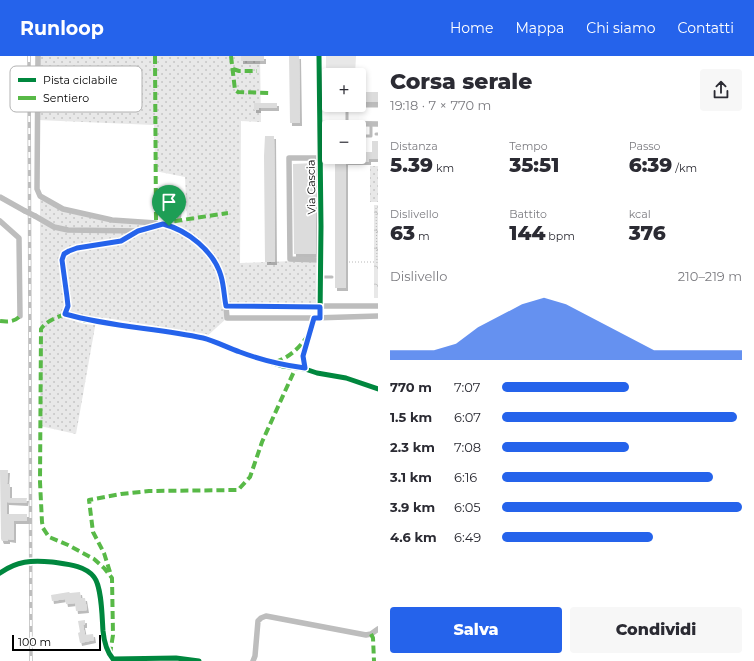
<!DOCTYPE html>
<html lang="it">
<head>
<meta charset="utf-8">
<style>
	:root { --surface:#fff; --page:#f7f7f7; --text:#2b2b33; --muted:#7c7c81; --accent:#2563eb }
	body { margin:0; font-family:Montserrat,sans-serif; background:var(--page); color:var(--text); height:100vh; display:flex; flex-direction:column; font-size:15px; white-space:nowrap }
	* { box-sizing:border-box; margin:0 }
	p { font-size:13px; color:var(--muted) }
	.icon { flex:none; width:22px; height:22px; fill:none; stroke:currentColor; stroke-width:2; stroke-linecap:round; stroke-linejoin:round }
	.map { position:relative; flex:1; overflow:hidden }
	.side { display:flex; flex-direction:column; background:var(--surface); width:376px }
	.side>* { flex:none }
	.tools { position:absolute; left:322px; top:12px; display:grid; gap:8px }
	.tools a { display:grid; place-items:center; width:44px; height:44px; border-radius:4px; background:var(--surface); box-shadow:0 2px 6px #0003; font-size:20px }
	.scale { position:absolute; left:12px; bottom:10px; width:89px; box-sizing:border-box; padding-left:4px; border:2px solid #000; border-top:0; font-size:11px; line-height:14px; white-space:nowrap; color:#000; -webkit-text-stroke:3px #fff; paint-order:stroke }
	.pin { position:absolute; display:grid; place-items:center; width:34px; height:34px; color:#fff; margin:-41px -17px; border-radius:50% 50% 50% 0; rotate:-45deg; box-shadow:0 0 4px #0007 }
	.pin .icon { rotate:45deg }
	.round { display:grid; place-items:center; flex:none; width:42px; height:42px; border-radius:4px; background:var(--page) }
	.summary { display:flex; align-items:center; justify-content:space-between; height:68px; padding:0 12px }
	h1 { font-size:22px; font-weight:800; line-height:30px }
	.metrics { display:grid; grid-template-columns:repeat(3,1fr); gap:6px; height:68px; padding:4px 12px }
	.metrics div { display:grid; align-content:center }
	.metrics b { font-size:20px; font-weight:800 }
	.metrics small { font-size:11px; font-weight:400 }
	.metrics p { font-size:11px }
	.chart { height:112px; padding:8px 12px }
	.chart p { display:flex; justify-content:space-between }
	.chart svg { width:100%; height:72px; margin-top:4px; fill:var(--accent); opacity:.7 }
	.action { display:flex; gap:8px; margin-top:auto; padding:8px 12px }
	.action a { flex:1; height:46px; border-radius:4px; background:var(--accent); color:#fff; font-size:16px; font-weight:800; line-height:46px; text-align:center }
	.action a+a { background:var(--page); color:var(--text) }
	ul { padding:0 12px; list-style:none; font-size:13px }
	li { display:grid; grid-template-columns:64px 48px 1fr; align-items:center; height:30px }
	li i { height:10px; border-radius:5px; background:var(--accent) }
	header { display:flex; align-items:center; gap:24px; box-sizing:border-box; height:56px; padding:0 20px; background:var(--accent); color:#fff }
	header strong { font-size:19px }
	nav { display:flex; gap:22px; margin-inline-start:auto; font-size:14px }
	main { display:flex; flex:1; min-height:0 }
	.map>svg:first-child { display:block }
	.grass { fill:url(#grass-dots) }
	.park { fill:url(#park-crowns) }
	.pitch { fill:#e8e8e8 }
	.building { fill:#dcdcdc; filter:url(#shadow) }
	.lines { fill:none; stroke-linecap:round; stroke-linejoin:round }
	.path { stroke:#b8b8b8; stroke-width:1; stroke-dasharray:1 2; stroke-linecap:butt }
	.service { stroke:#bdbdbd; stroke-width:3 }
	.minor { stroke:#bdbdbd; stroke-width:5.5 }
	.rail-casing { stroke:#bdbdbd; stroke-width:3.5 }
	.rail { stroke:#fff; stroke-width:2; stroke-dasharray:6; stroke-linecap:butt }
	.minor-bridge { stroke:#bdbdbd; stroke-width:5.5 }
	.quiet { stroke:#58b947; stroke-width:4; stroke-dasharray:8 4; stroke-linecap:butt }
	.cycleway-casing { stroke:#fff; stroke-width:8 }
	.cycleway { stroke:#00873e; stroke-width:5 }
	.route-casing { stroke:#fff; stroke-width:8 }
	.route { stroke:#2563eb; stroke-width:5 }
	.labels { text-anchor:middle; dominant-baseline:central; stroke-width:3.5; stroke-linejoin:round; paint-order:stroke }
	.street-label { font-size:11px; fill:#000; stroke:#fff }
	.key { fill:#fff; stroke:#b2b2b2; stroke-width:1 }
	.key-label { font-size:11px; fill:#000 }
</style>
</head>
<body>
<header>
<strong>Runloop</strong>
<nav><a>Home</a><a>Mappa</a><a>Chi siamo</a><a>Contatti</a></nav>
</header>
<main>
<div class="map">
<svg width="378" height="605" viewBox="0 0 378 605">
	<defs>
		<pattern id="grass-dots" width="8" height="8" patternUnits="userSpaceOnUse"><rect width="8" height="8" fill="#e8e8e8"/><path d="M2 2h.1M6 6h.1" fill="none" stroke="#c5c5c5" stroke-width="1.8" stroke-linecap="round"/></pattern>
		<pattern id="park-crowns" width="20" height="18" patternUnits="userSpaceOnUse"><rect width="20" height="18" fill="#e8e8e8"/><path d="M2 6a3 3 0 1 1 6 0M12 15a3 3 0 1 1 6 0" fill="none" stroke="#c5c5c5"/></pattern>
		<filter id="shadow"><feDropShadow dx="2" dy="3" stdDeviation="0" flood-color="#0004"/></filter>
	</defs>
	<rect width="100%" height="100%" fill="#fff"/>
	<path class="grass" d="M38 0H260L261 66 241 65 240 207 321 204 320 251H227V262L205 282 96 265 76 378 40 370V140L63 153 112 164 156 167 187 164 185 121 155 115 154 69 37 64Z
		M370 110H378V146H370Z"/>
	<path class="park" d="M374 149H378V242H374Z"/>
	<path class="pitch" d="M326 0H356L355 19H329V22H326Z"/>
	<path class="building" d="M241 0H264V5H241Z
		M289 0H299L300 67H290Z
		M359 36H378V46H359Z
		M254 47H277V52H259V54H254Z
		M265 80H274L275 206H265L264 100Z
		M372 85H378V103H369V106H346V232H335V101H359V96H372Z
		M316 107V198H294L293 108Z
		M175 149H180L179 160H175Z
		M0 414H8L7 428H10V442H27L26 447 7 446V458H27V465H14V484L8 483V485H2L1 483Z
		M69 536 70 537 80 536 81 542H85L87 554 76 555 75 547 66 548 65 543 52 545 51 539Z
		M85 564V569H83L85 579 93 578 94 584 80 587 78 577 80 576 78 565Z"/>
	<g class="lines">
		<path class="path" d="M378 151H376L377 208H378
			M346 206H376"/>
		<path class="service" d="M335 50H378
			M347 50V67
			M376 78H378
			M359 80H371V67
			M361 92 362 80
			M161 168C187 174 213 193 221 219 224 229 224 240 226 250
			M321 221H332
			M65 258 68 250 67 241 62 204 64 198 69 195 77 193 121 185 138 175 163 169
			M305 313 303 300 314 262"/>
		<path class="minor" d="M38 0 37 133 40 140 63 153 112 164 156 167
			M319 0 321 170 320 262
			M319 67 378 68
			M321 102H289L290 203 321 204
			M0 141 25 155
			M35 160 54 171 68 174 138 175
			M0 165 19 182 20 260
			M378 250H226L227 262H314L378 260
			M65 258 85 264 105 266 205 282 241 297 283 310 305 313 317 317 346 322 378 333
			M38 505C55 507 80 506 93 520 101 529 102 562 103 574 104 585 106 595 113 603L176 602 199 605
			M0 517 14 509 28 505
			M253 605 255 600 258 565 261 562 266 560 366 579 371 578 378 573"/>
		<defs>
			<path id="rail" d="M29 0 31 605"/>
		</defs>
		<use href="#rail" class="rail-casing"/>
		<use href="#rail" class="rail"/>
		<path class="minor-bridge" d="M25 155 35 160
			M28 505H38"/>
		<path class="quiet" d="M155 0 156 167
			M231 0 235 34 238 36 272 37
			M233 13 239 15H257
			M163 169 169 166 228 157
			M65 258C56 262 46 265 41 273L40 426 42 466 43 472 49 481 68 489 94 503 104 512 112 522 113 579 110 598
			M0 265C7 266 15 266 20 260
			M275 306C291 301 300 291 309 278
			M110 516 104 497 93 476 89 444 121 438 149 435 238 434 250 421 262 386 296 311
			M371 578 373 582 374 605"/>
		<defs>
			<path id="cycleway" d="M319 0 321 170 320 262
				M65 258 85 264 105 266 205 282 241 297 283 310 305 313 317 317 346 322 378 333
				M0 517C17 505 31 504 52 506 65 508 85 509 94 521 102 531 102 562 103 575 104 585 106 595 113 603L176 602 199 605"/>
		</defs>
		<use href="#cycleway" class="cycleway-casing"/>
		<use href="#cycleway" class="cycleway"/>
	</g>
	<g class="lines">
		<defs>
			<path id="route" d="M163 168C187 174 214 195 221 220 224 230 224 240 226 250L320 251V262H314L303 300 305 312C282 309 261 304 240 296 228 292 215 285 203 282 157 272 110 271 65 258L68 250 67 241 62 204 64 198 69 195 77 192 121 185 138 175Z"/>
		</defs>
		<use href="#route" class="route-casing"/>
		<use href="#route" class="route"/>
	</g>
	<g class="labels">
		<g class="street-label">
			<text transform="translate(311 131) rotate(-91)">Via Cascia</text>
		</g>
	</g>
	<rect x="10" y="10" width="132" height="46" rx="6" class="key"/>
	<rect x="18" y="22" width="18" height="4" fill="#00873e"/>
	<rect x="18" y="40" width="18" height="4" fill="#58b947"/>
	<g class="key-label">
		<text x="43" y="28">Pista ciclabile</text>
		<text x="43" y="46">Sentiero</text>
	</g>
</svg>
<div class="tools">
<a>+</a>
<a>−</a>
</div>
<div class="scale">100 m</div>
<div class="pin" style="left:169px;top:170px;background:#1e9e55"><svg class="icon" aria-label="arrive" viewBox="0 0 24 24"><path d="M6 21V4h12l-3 4 3 4H6"/></svg></div>
</div>
<section class="side">
<div class="summary"><div><h1>Corsa serale</h1><p>19:18 · 7 × 770 m</p></div><a class="round"><svg class="icon" aria-label="share" viewBox="0 0 24 24"><path d="M12 15V3M7 8l5-5 5 5M5 13v7h14v-7"/></svg></a></div>
<div class="metrics">
<div><p>Distanza</p><b>5.39<small> km</small></b></div>
<div><p>Tempo</p><b>35:51</b></div>
<div><p>Passo</p><b>6:39<small> /km</small></b></div>
</div>
<div class="metrics">
<div><p>Dislivello</p><b>63<small> m</small></b></div>
<div><p>Battito</p><b>144<small> bpm</small></b></div>
<div><p>kcal</p><b>376</b></div>
</div>
<div class="chart"><p><span>Dislivello</span>210–219 m</p>
<svg viewBox="0 0 160 44" preserveAspectRatio="none"><path d="M0 44V38L10 38L20 38L30 34L40 24L50 17L60 10L70 6L80 10L90 17L100 24L110 31L120 38L130 38L140 38L150 38L160 38V44z"/></svg>
</div>
<ul>
<li><b>770 m</b>7:07<i style="width:53%"></i></li>
<li><b>1.5 km</b>6:07<i style="width:98%"></i></li>
<li><b>2.3 km</b>7:08<i style="width:53%"></i></li>
<li><b>3.1 km</b>6:16<i style="width:88%"></i></li>
<li><b>3.9 km</b>6:05<i style="width:100%"></i></li>
<li><b>4.6 km</b>6:49<i style="width:63%"></i></li>
</ul>
<div class="action"><a>Salva</a><a>Condividi</a></div>
</section>
</main>
</body>
</html>
